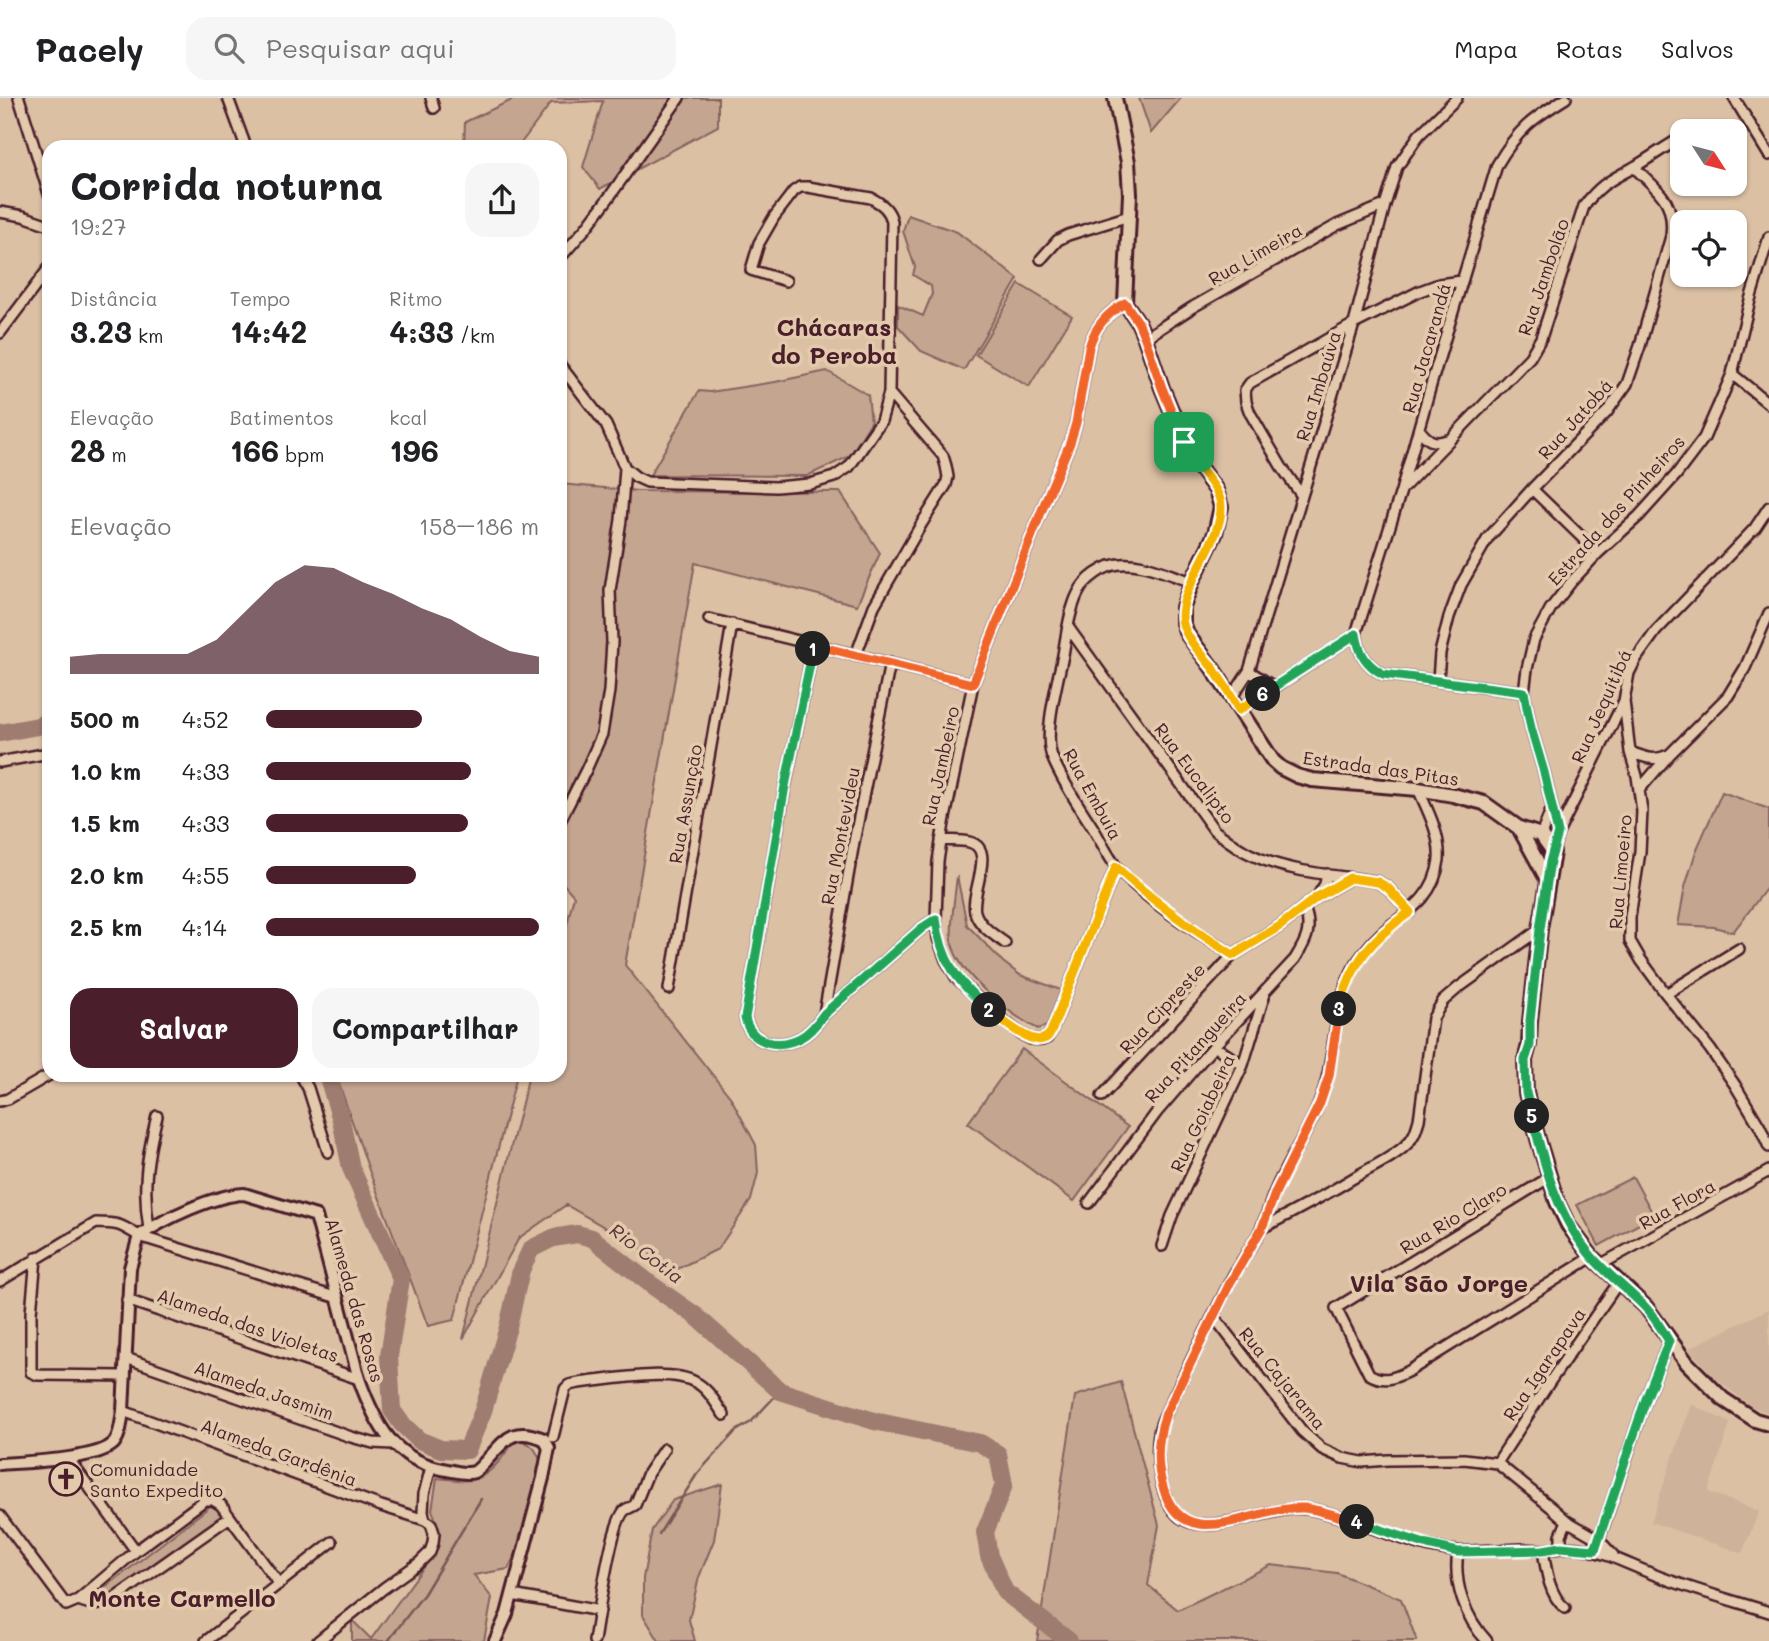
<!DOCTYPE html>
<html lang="pt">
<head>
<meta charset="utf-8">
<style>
	:root { --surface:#fff; --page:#f6f6f6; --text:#202124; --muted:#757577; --line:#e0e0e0; --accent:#4a1f2b }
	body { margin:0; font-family:Mali,sans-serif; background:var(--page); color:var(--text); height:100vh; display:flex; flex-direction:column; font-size:26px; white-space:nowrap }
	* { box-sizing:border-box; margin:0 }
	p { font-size:23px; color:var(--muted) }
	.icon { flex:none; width:38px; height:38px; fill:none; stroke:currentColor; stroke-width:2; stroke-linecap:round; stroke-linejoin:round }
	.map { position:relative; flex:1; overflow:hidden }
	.sheet { position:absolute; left:42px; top:42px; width:525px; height:942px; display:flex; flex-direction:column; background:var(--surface); border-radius:21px; box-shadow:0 2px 5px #0004 }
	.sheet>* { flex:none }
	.needle { width:46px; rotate:126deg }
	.tools { position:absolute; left:1670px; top:21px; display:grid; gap:14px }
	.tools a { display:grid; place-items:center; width:77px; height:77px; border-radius:14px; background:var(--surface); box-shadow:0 2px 5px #0004; font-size:35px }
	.pin { position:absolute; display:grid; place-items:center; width:60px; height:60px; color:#fff; margin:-30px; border-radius:14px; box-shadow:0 4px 10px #0006 }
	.km { position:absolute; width:35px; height:35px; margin:-18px; border-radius:50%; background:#222; color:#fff; font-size:19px; line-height:35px; text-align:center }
	.round { display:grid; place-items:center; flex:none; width:74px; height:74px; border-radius:21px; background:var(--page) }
	.head { display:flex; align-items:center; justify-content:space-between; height:119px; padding:0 28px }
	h1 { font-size:38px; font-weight:700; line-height:52px }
	.stats { display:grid; grid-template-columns:repeat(3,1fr); gap:10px; height:119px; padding:7px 28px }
	.stats div { display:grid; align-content:center }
	.stats b { font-size:30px; font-weight:700 }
	.stats small { font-size:19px; font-weight:400 }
	.stats p { font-size:19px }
	.chart { height:196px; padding:14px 28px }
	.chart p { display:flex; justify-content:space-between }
	.chart svg { width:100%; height:126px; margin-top:7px; fill:var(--accent); opacity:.7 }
	.cta { display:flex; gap:14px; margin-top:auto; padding:14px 28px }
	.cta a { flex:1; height:80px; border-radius:21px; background:var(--accent); color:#fff; font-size:28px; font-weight:700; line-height:80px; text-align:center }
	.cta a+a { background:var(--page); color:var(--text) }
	ul { padding:0 28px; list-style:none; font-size:23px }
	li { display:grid; grid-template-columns:112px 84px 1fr; align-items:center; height:52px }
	li i { height:18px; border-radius:9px; background:var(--accent) }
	header { display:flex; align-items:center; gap:42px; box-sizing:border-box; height:98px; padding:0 35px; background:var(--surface); border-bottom:2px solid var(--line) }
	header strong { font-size:33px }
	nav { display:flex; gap:38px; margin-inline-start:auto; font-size:24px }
	.search { width:490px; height:63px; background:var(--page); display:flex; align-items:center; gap:18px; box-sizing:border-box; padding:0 24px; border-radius:21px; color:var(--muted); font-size:26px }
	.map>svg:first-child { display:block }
	.built { fill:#ceb29a }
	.green { fill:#c3a590; stroke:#86625e; stroke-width:2 }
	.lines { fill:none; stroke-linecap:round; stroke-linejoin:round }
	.stream { stroke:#7c5754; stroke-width:2.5 }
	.river { stroke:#9e7c70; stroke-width:18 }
	.minor-casing { stroke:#4a1f2b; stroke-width:14 }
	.tertiary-casing { stroke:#4a1f2b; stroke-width:16 }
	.secondary-casing { stroke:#4a1f2b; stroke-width:18 }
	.minor { stroke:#e4caac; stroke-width:9 }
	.tertiary { stroke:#e4caac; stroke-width:10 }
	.secondary { stroke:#e4caac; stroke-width:12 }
	.split-1-casing { stroke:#fff; stroke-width:14 }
	.split-2-casing { stroke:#fff; stroke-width:14 }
	.split-3-casing { stroke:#fff; stroke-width:14 }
	.split-4-casing { stroke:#fff; stroke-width:14 }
	.split-5-casing { stroke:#fff; stroke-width:14 }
	.split-6-casing { stroke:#fff; stroke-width:14 }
	.split-7-casing { stroke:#fff; stroke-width:14 }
	.split-1 { stroke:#f0652b; stroke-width:9 }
	.split-2 { stroke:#22a559; stroke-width:9 }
	.split-3 { stroke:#f5b400; stroke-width:9 }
	.split-4 { stroke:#f0652b; stroke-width:9 }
	.split-5 { stroke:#22a559; stroke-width:9 }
	.split-6 { stroke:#22a559; stroke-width:9 }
	.split-7 { stroke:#f5b400; stroke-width:9 }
	.labels { text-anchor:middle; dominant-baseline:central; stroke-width:7; stroke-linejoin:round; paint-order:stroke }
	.street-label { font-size:18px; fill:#4a1f2b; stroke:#e4caac }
	.poi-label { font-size:18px; fill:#4a1f2b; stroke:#e4caac; text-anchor:start }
	.water-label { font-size:19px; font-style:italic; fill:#5b3239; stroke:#e4caac }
	.district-label { font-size:24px; font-weight:bold; fill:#4a1f2b; stroke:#e4caac }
</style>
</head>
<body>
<header>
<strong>Pacely</strong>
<div class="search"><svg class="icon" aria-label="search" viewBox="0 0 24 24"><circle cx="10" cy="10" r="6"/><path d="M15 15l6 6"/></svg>Pesquisar aqui</div>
<nav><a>Mapa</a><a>Rotas</a><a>Salvos</a></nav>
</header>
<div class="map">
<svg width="1769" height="1543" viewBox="0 0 1769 1543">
	<rect width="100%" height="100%" fill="#dbc0a4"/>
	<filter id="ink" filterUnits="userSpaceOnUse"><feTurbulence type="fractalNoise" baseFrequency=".0143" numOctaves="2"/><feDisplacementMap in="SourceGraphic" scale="14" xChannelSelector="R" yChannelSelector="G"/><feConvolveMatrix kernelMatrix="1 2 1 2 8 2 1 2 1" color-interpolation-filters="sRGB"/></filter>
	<g filter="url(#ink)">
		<path class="built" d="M1769 1211V1315L1751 1308 1720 1284 1688 1251Z
			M1691 1306 1730 1325 1708 1394 1759 1413 1742 1455 1651 1424Z"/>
		<path class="green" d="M516 0H718V28L600 91 583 69 603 3 551 5 518 49H464L465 24Z
			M1139 0H1181L1151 35Z
			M908 117 957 134 1018 181 964 272 921 253 898 228V207L923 218 932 196 931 188 913 177 915 169 903 133Z
			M1019 186 1072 218 1029 289 976 257Z
			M827 273 868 297 871 324 850 358 807 378 650 377 699 293 710 294 775 284Z
			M560 386 638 393 840 394 880 455 857 507 695 465 625 867 731 1000 756 1047 758 1075 751 1102 718 1151 677 1171 566 1107 519 1140 463 1241 529 977 560 976V854L574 798 560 782Z
			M1722 694 1769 711V787L1733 834 1714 829 1678 827 1685 789 1696 753Z
			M957 778 967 827 1003 864 1020 877 1061 892 1047 928 1038 931C1012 918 956 875 952 844 950 824 955 798 957 778Z
			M1022 951 1128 1029 1074 1103 968 1025Z
			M336 977H517L454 1222 428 1228 370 1075Z
			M1633 1079 1654 1118 1599 1148 1577 1107Z
			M1121 1284 1159 1427 1148 1487 1178 1512 1271 1467 1337 1475 1401 1501 1417 1543H1037L1075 1298Z
			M520 1342C532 1346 536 1351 540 1362L522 1444 508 1471 474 1477 492 1500 484 1543H352V1522L371 1541 434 1455 440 1437 438 1427 432 1412 437 1380C468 1383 479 1388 501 1361 507 1353 511 1346 520 1342Z
			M722 1386 714 1442 699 1479 689 1522 695 1543H659L643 1517V1480L652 1432 673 1402Z
			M213 1406 224 1418 103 1504 98 1495Z"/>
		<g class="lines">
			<path class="stream" d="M659 1436 697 1376 736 1333 751 1324 780 1293
				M388 1543 424 1496 481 1401"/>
			<path class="river" d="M0 635 38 628 49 623
				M327 976 341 1022 351 1070 401 1181 389 1258 392 1312 402 1326 419 1342 441 1351 467 1352 483 1313 508 1229 521 1172 531 1151 553 1140 577 1136 592 1140 653 1188 696 1218 780 1293 874 1323 980 1345 998 1356 1004 1387 985 1434 989 1458 1005 1494 1069 1543"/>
			<defs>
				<path id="minor" d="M19 0 49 96
					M228 0 246 49
					M431 0 434 10
					M1734 0 1769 57
					M0 114 23 118 49 127
					M560 160 586 130 610 98 679 0
					M1041 161 1058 142 1068 137 1129 118
					M0 235 49 170
					M1145 240 1193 209 1337 127 1385 107
					M560 267 606 327 625 370 621 422 610 492 612 544 609 593 602 636 586 672 560 723
					M1732 276 1769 306
					M1419 331C1427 342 1434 347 1447 342
					M625 370 636 379 647 384 776 389 810 386 834 379 849 369 881 323 889 295 892 123C889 111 882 106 871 100L808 89H800L794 93 774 119 759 145 751 172 786 183
					M1402 391 1530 259 1541 240 1584 108C1602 84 1612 82 1636 68 1649 60 1661 52 1674 44
					M1532 391 1598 455
					M1302 398 1281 368 1250 315 1246 304 1245 292 1250 285 1354 226 1420 193 1439 186 1461 183
					M1192 484C1167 476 1137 460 1110 468 1100 472 1091 478 1084 486 1080 491 1076 499 1074 505 1068 521 1066 540 1063 557 1058 583 1042 638 1053 661 1063 685 1079 708 1093 730 1101 743 1108 759 1118 771 1151 806 1193 831 1233 857
					M709 521 973 586
					M1068 529 1214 732C1226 741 1237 750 1250 756 1289 775 1336 777 1378 784L1388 790 1410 814
					M814 546 785 689 745 920C751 946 778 951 800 940 810 935 817 926 824 916L922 830 936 821
					M856 557 874 508 922 425 946 387 948 379 946 368 943 358 889 295
					M1249 573 1274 589
					M1438 582 1440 555 1449 519 1461 487 1488 440 1532 391 1607 314 1627 286 1640 248 1671 138C1675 101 1658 93 1634 69
					M1524 594 1383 576C1366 567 1359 555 1356 536L1401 393 1431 287 1497 67C1518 31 1532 21 1566 0
					M1232 599 1249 573 1354 226 1385 107 1397 69 1419 37 1457 0
					M1624 603 1630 654 1637 678 1642 713 1640 754 1630 819V843L1641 862 1666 896 1710 951 1735 987 1760 1029 1769 1049
					M1239 612 1356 536
					M1630 654C1645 659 1653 664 1668 657
					M0 664 49 655
					M1418 691C1428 713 1441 738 1439 762 1435 795 1414 810 1390 828 1378 837 1366 851 1358 863 1330 905 1338 960 1319 1006 1307 1035 1289 1062 1276 1091 1270 1104 1267 1118 1261 1131 1252 1150 1238 1167 1229 1186 1208 1229 1186 1272 1166 1315 1163 1321 1160 1328 1159 1335 1155 1360 1160 1403 1180 1419 1209 1442 1274 1405 1309 1411 1360 1420 1406 1449 1457 1453 1462 1454 1468 1453 1473 1453 1489 1452 1505 1452 1521 1451 1528 1451 1535 1452 1542 1452 1555 1451 1565 1448 1578 1450 1609 1454 1634 1470 1663 1480 1698 1493 1734 1503 1769 1514
					M1639 692 1670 656 1728 598 1745 570 1769 515
					M1558 735 1624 603 1629 575 1636 561 1656 533 1755 430 1769 409
					M1541 737 1552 710
					M941 742C950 743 960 742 969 744 997 750 970 794 975 814 979 828 994 837 1005 845
					M1553 754 1558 735 1544 674 1531 630 1524 594 1527 571 1534 541 1551 510 1572 483 1598 455 1639 418 1676 377 1704 340 1732 276 1750 202 1769 139
					M1116 769 1051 934 1047 940 1042 942 1031 941 1021 936 989 912 956 879 946 862 938 840 936 821 938 763 944 725 973 586 1046 402 1070 345 1076 325 1089 249C1095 229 1106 216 1125 205
					M1319 798 1350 780
					M669 891 732 526
					M1666 896 1739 851
					M824 916 854 744 890 565
					M1214 948 1243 967
					M300 976 308 990 328 1054
					M1102 998 1233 857 1280 828 1317 799 1325 786 1327 776
					M0 1003 8 1001 51 976
					M1550 1079 1336 1210 1369 1276C1384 1285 1395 1280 1409 1273L1592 1159
					M1089 1105 1157 1014 1214 948 1295 861C1306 843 1313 831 1304 810
					M1262 1130C1296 1113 1329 1095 1362 1075 1378 1066 1395 1058 1407 1046 1415 1038 1416 1031 1419 1022L1433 920 1443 903 1458 890 1540 831
					M149 1131C142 1089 147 1059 157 1018
					M1162 1148 1172 1118 1243 967 1264 899
					M36 1160 31 1215V1274L38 1277 125 1278
					M1600 1167 1769 1073
					M0 1183 96 1125C118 1125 120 1126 139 1138L338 1200
					M127 1202 359 1281
					M1214 1219 1302 1333 1322 1351 1342 1360 1362 1364 1388 1362 1464 1361 1497 1365
					M126 1260 351 1339 373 1345 393 1346
					M123 1313 381 1408 425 1422
					M553 1339 565 1291 569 1287 579 1285C609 1282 669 1270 695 1284 708 1290 716 1306 724 1317
					M68 1360 136 1453
					M1497 1365 1549 1285 1618 1185
					M1497 1365 1551 1409 1567 1423 1598 1441 1613 1457
					M0 1418 66 1507 78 1502 136 1453 205 1402H213L221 1407 279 1486
					M1561 1449V1437L1567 1423
					M1543 1452C1546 1472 1549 1497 1565 1510
					M1595 1453 1646 1301 1669 1243
					M1458 1454C1453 1485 1465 1520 1487 1543
					M512 1497 600 1513
					M78 1502C90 1506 98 1509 111 1503L230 1419
					M206 1543 332 1444
					M318 1543 384 1490 419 1465 430 1454 433 1445 434 1435 431 1426 425 1422 423 1414 424 1396 431 1369
					M594 1543C598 1520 611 1424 625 1412 628 1410 632 1409 635 1407L648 1375 664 1351"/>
				<path id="tertiary" d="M0 1366C25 1364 98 1362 114 1345 121 1336 121 1324 123 1313L130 1170 139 1138C164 1121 214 1097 244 1096L316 1118 359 1281C376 1328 394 1363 447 1372 455 1373 466 1377 474 1374 478 1372 482 1367 486 1363 506 1341 513 1328 544 1341L549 1350 543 1380 512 1497 507 1516 495 1543"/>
				<path id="secondary" d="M1115 0 1128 64 1130 96 1125 205 1138 224 1145 240 1162 290 1184 343 1191 358 1216 392 1221 409 1215 436 1192 484 1183 509V525L1187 536 1213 571 1273 663 1281 670 1297 678 1312 682 1418 691 1453 697 1484 705 1519 730 1541 737 1553 754 1540 831 1530 923 1529 947 1525 962 1526 995 1538 1041 1557 1104 1568 1127 1592 1159 1646 1209 1687 1265 1723 1301 1755 1322 1769 1326
					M1519 730 1547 781"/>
			</defs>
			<use href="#minor" class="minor-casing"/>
			<use href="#tertiary" class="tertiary-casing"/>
			<use href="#secondary" class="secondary-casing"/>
			<use href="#minor" class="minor"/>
			<use href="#tertiary" class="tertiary"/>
			<use href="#secondary" class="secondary"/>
		</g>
	</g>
	<g class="lines" filter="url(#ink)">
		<defs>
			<path id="split-1" d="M813 551 814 547 973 586 1046 402 1070 345 1076 325 1089 249C1095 229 1106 216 1125 205L1138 224 1145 240 1162 290 1184 344"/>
			<path id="split-2" d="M813 551 785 688 745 920C751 946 778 951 800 940 810 935 817 926 824 916L922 830 936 821C941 864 958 884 989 912"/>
			<path id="split-3" d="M989 912C1000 921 1029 946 1043 941 1048 940 1049 937 1051 934L1116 769C1152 803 1191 830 1233 857L1280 828 1317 799 1350 780 1378 784 1388 790 1410 814C1371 841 1351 865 1339 911"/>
			<path id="split-4" d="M1339 911 1329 978 1320 1005 1276 1093 1262 1130 1230 1185 1166 1315C1157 1340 1155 1363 1163 1389 1183 1461 1256 1407 1304 1410 1322 1412 1340 1419 1357 1424"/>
			<path id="split-5" d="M1357 1424 1428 1447 1458 1454 1543 1452 1561 1449 1595 1452 1646 1301 1669 1243C1661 1230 1654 1218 1644 1208 1627 1191 1608 1177 1593 1160 1557 1119 1545 1069 1532 1018"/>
			<path id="split-6" d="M1263 596 1356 536C1359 555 1366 567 1383 576L1524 594 1531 630 1544 674 1558 735 1550 764 1540 831 1530 923V947L1525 962 1526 995 1532 1018"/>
			<path id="split-7" d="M1184 344C1187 348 1189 354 1191 358 1200 374 1221 390 1221 409 1222 445 1175 493 1183 526 1187 542 1203 557 1213 570 1223 584 1231 597 1239 612L1263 596"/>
		</defs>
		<use href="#split-1" class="split-1-casing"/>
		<use href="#split-2" class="split-2-casing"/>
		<use href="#split-3" class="split-3-casing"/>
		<use href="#split-4" class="split-4-casing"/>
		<use href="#split-5" class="split-5-casing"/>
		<use href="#split-6" class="split-6-casing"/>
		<use href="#split-7" class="split-7-casing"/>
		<use href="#split-1" class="split-1"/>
		<use href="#split-2" class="split-2"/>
		<use href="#split-3" class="split-3"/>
		<use href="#split-4" class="split-4"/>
		<use href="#split-5" class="split-5"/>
		<use href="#split-6" class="split-6"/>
		<use href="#split-7" class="split-7"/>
	</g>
	<defs>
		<symbol id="church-ring" viewBox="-11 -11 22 22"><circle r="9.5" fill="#e4caac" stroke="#4a1f2b" stroke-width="1.5"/><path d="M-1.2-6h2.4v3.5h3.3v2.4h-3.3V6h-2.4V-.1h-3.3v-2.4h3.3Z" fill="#4a1f2b"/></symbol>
	</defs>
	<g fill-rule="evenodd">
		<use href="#church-ring" x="47" y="1362" width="38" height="38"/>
	</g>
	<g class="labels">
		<g class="street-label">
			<text transform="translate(1255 156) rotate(-30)">Rua Limeira</text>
			<text transform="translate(1543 179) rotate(-71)">Rua Jambolão</text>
			<text transform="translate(1426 250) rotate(-74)">Rua Jacarandá</text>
			<text transform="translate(1318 288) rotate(-73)">Rua Imbaúva</text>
			<text transform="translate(1575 321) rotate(-48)">Rua Jatobá</text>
			<text transform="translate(1616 412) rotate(-48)">Estrada dos Pinheiros</text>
			<text transform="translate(1601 608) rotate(-66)">Rua Jequitibá</text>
			<text transform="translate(940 668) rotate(-78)">Rua Jambeiro</text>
			<text transform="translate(1381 670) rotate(8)">Estrada das Pitas</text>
			<text transform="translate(1195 675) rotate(53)">Rua Eucalipto</text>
			<text transform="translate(1093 696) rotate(61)">Rua Embuia</text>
			<text transform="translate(685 706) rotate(-80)">Rua Assunção</text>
			<text transform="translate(840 738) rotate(-79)">Rua Montevideu</text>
			<text transform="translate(1620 774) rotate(-85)">Rua Limoeiro</text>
			<text transform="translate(1162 910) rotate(-47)">Rua Cipreste</text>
			<text transform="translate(1195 949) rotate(-48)">Rua Pitangueira</text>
			<text transform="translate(1202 1015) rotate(-65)">Rua Goiabeira</text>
			<text transform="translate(1677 1106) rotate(-29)">Rua Flora</text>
			<text transform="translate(1453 1120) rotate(-31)">Rua Rio Claro</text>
			<text transform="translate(355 1202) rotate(74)">Alameda das Rosas</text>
			<text transform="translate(248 1227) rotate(19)">Alameda das Violetas</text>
			<text transform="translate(1544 1266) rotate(-56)">Rua Igarapava</text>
			<text transform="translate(1283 1280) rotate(51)">Rua Cajarama</text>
			<text transform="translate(264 1292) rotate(19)">Alameda Jasmim</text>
			<text transform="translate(279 1354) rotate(20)">Alameda Gardênia</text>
		</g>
		<g class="poi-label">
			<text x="90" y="1371">Comunidade<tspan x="90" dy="21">Santo Expedito</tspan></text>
		</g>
		<g class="water-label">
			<text transform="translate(647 1155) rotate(37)">Rio Cotia</text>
		</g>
		<g class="district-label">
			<text x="834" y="228">Chácaras<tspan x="834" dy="28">do Peroba</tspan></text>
			<text x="1439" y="1184">Vila São Jorge</text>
			<text x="182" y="1499">Monte Carmello</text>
		</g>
	</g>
</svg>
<div class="tools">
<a><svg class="needle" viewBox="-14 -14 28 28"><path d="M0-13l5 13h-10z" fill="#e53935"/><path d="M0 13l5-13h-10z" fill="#757577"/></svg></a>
<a><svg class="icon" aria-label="locate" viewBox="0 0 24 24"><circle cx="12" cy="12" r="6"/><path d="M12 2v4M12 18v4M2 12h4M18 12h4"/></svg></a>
</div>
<div class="pin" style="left:1184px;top:344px;background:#1e9e55"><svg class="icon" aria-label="arrive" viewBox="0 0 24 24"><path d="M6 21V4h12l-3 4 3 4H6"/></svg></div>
<b class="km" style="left:813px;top:551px">1</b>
<b class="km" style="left:989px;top:912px">2</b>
<b class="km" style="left:1339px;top:911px">3</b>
<b class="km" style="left:1357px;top:1424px">4</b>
<b class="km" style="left:1532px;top:1018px">5</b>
<b class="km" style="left:1263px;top:596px">6</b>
<section class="sheet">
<div class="head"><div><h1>Corrida noturna</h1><p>19:27</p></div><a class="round"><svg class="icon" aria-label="share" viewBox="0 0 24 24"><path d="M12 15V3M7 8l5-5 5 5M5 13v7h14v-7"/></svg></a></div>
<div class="stats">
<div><p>Distância</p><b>3.23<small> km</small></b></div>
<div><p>Tempo</p><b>14:42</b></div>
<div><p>Ritmo</p><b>4:33<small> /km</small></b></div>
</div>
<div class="stats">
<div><p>Elevação</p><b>28<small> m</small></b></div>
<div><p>Batimentos</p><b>166<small> bpm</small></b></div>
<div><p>kcal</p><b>196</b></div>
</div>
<div class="chart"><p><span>Elevação</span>158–186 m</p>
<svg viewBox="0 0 160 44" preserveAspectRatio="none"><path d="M0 44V38L10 37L20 37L30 37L40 37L50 32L60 22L70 12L80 6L90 7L100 12L110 16L120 21L130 25L140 31L150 36L160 38V44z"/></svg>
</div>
<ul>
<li><b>500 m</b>4:52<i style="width:57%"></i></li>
<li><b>1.0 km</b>4:33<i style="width:75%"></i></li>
<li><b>1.5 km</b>4:33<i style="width:74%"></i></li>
<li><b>2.0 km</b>4:55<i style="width:55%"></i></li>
<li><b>2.5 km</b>4:14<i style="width:100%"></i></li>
</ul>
<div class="cta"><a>Salvar</a><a>Compartilhar</a></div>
</section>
</div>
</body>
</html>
